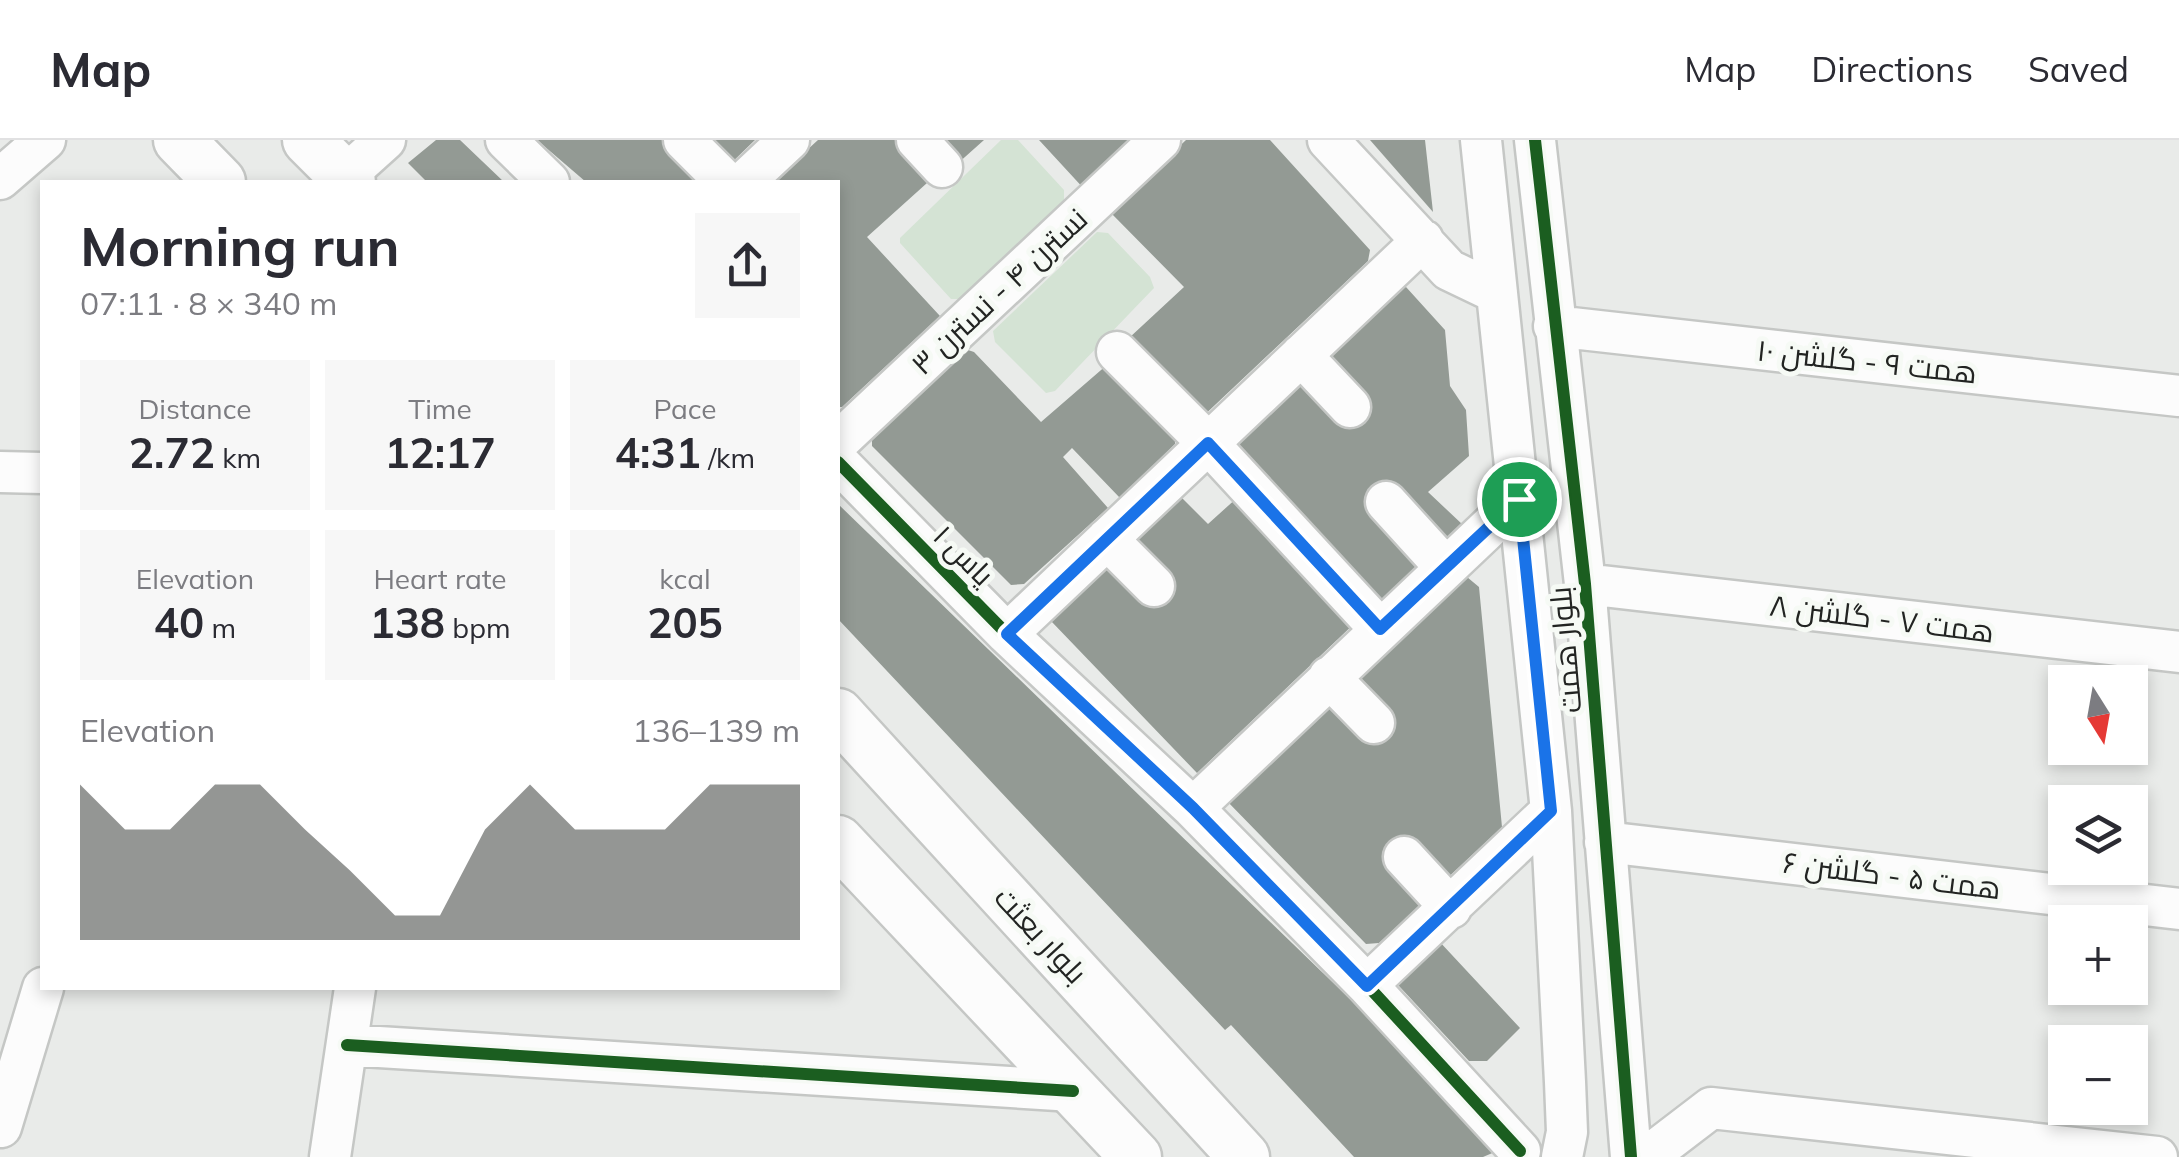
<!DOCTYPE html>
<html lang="en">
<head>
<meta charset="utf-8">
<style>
	:root { --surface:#fff; --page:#f7f7f7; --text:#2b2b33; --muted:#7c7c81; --line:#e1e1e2; --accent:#686a68 }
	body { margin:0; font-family:Mulish,Cairo,sans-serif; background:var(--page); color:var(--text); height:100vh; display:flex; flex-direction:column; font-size:38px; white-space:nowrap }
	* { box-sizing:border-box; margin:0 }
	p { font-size:32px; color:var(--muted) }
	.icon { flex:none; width:55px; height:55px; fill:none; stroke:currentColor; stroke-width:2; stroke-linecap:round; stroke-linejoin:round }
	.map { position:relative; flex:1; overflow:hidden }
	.details { position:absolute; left:40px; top:40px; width:800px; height:810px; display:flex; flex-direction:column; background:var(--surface); border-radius:0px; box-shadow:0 5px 15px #0003 }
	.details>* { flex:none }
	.needle { width:65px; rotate:169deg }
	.controls { position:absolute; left:2048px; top:525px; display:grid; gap:20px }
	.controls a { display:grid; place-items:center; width:100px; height:100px; border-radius:0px; background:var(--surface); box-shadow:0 5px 15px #0003; font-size:50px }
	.pin { position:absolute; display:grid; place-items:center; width:85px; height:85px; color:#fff; margin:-42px; border:5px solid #fff; border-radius:50%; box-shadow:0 2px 10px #0007 }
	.round { display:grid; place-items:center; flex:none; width:105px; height:105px; border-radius:0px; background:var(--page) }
	.head { display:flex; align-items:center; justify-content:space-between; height:170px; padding:0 40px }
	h1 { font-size:55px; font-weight:700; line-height:75px }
	.metrics { display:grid; grid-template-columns:repeat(3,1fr); gap:15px; height:170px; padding:10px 40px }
	.metrics div { display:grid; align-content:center; border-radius:0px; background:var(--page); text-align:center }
	.metrics b { font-size:42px; font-weight:700 }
	.metrics small { font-size:28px; font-weight:400 }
	.metrics p { font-size:28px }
	.chart { height:280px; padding:20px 40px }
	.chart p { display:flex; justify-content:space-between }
	.chart svg { width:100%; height:180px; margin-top:10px; fill:var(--accent); opacity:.7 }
	header { display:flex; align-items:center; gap:60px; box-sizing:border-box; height:140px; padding:0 50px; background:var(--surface); border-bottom:2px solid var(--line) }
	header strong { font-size:48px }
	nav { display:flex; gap:55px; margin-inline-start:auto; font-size:35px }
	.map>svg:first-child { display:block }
	.green { fill:#d4e3d4 }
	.building { fill:#939a94 }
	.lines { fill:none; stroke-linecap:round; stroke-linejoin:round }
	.minor-casing { stroke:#c5c7c5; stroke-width:45 }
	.major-casing { stroke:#c5c7c5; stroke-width:55 }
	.minor { stroke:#fcfcfc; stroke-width:40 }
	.major { stroke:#fcfcfc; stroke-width:50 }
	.cycleway-casing { stroke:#f6faf5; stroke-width:19 }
	.cycleway { stroke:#1b5e20; stroke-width:12 }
	.route-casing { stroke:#fff; stroke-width:20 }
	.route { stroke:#1a73e8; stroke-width:12 }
	.labels { text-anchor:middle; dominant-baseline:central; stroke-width:10; stroke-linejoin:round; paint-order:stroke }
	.street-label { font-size:30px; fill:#222422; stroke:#f6faf5 }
</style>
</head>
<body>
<header>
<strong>Map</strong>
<nav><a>Map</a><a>Directions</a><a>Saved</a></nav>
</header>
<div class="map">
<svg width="2179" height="1017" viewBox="0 0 2179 1017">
	<rect width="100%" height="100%" fill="#e9ebe9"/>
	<path class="green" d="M1001 0H1018L1064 50V60L961 159H951L900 103V98Z
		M1097 92 1108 93 1150 137 1154 148 1055 251 1046 253 995 202 993 191Z"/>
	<path class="building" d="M436 0H460L504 42H427L408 23Z
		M537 0H671L711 42H586Z
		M695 0H755L723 31Z
		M818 0H903L937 34 867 97 940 176 842 267H838V42H772Z
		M932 0H984L956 25Z
		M1039 0H1144L1086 51Z
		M1186 0H1270L1370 110 1368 121 1198 281 1129 198 1184 147 1110 72Z
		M1370 0H1425L1433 72Z
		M1406 147 1445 190 1450 246 1466 270 1469 316 1428 352 1463 385 1371 471 1225 312 1401 148Z
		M965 209 974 212 1041 282 1108 224 1175 294V304L1120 358 1072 308 1063 317 1108 368 1024 444 1011 445 872 306V296Z
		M1178 354 1208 384 1239 356 1358 480 1197 633 1051 481 1054 469Z
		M838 364 1504 1008 1483 1017H1354L1231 885 1225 890 838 479Z
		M1461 432 1479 447 1502 687 1441 744 1397 697 1391 702 1385 708 1429 757 1379 803 1366 804 1225 659Z
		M1438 800 1520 888 1487 921H1469L1399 846 1397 837Z"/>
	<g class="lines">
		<defs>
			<path id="minor" d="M506 0 549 42
				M684 0 726 42
				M917 0 942 27
				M1328 0 1449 130 1497 153
				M1481 0 1551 671 1565 942 1567 992 1562 1017
				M1535 0 1585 444 1631 1017
				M345 36 385 0
				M0 39 45 0
				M744 42 789 0
				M1554 186 2179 256
				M1117 212 1208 303 1380 489
				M1301 215 1350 267
				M838 302 1160 0
				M838 322 1007 494 1193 668 1367 845 1520 1011
				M0 332 42 333
				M1386 362 1446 428
				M1107 399 1154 446
				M1585 444 2179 512
				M1007 494 1423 100
				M1329 537 1374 583
				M1193 668 1519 359
				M1605 702 2179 769
				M1404 717 1451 768
				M1367 845 1551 671
				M347 905 1073 951
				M1 987 43 848
				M330 1017 355 848
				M1647 1017 1711 968 2157 1017"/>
			<path id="major" d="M179 0 220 42
				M308 0 350 42
				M838 574 1244 1017
				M838 701 1136 1017"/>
		</defs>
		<use href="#minor" class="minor-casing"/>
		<use href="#major" class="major-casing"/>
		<use href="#minor" class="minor"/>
		<use href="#major" class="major"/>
		<defs>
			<path id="cycleway" d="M1535 0 1585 444 1631 1017
				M838 322 1007 494 1193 668 1367 845 1520 1011
				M347 905 1073 951"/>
		</defs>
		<use href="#cycleway" class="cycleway-casing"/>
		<use href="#cycleway" class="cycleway"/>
	</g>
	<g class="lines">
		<defs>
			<path id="route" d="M1208 303 1380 489 1519 359 1551 671 1367 846 1193 668 1007 494Z"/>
		</defs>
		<use href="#route" class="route-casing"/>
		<use href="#route" class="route"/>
	</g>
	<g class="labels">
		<g class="street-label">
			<text transform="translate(999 151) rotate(-43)">نسترن ۴ - نسترن ۳</text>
			<text transform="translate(1867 221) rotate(6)">همت ۹ - گلشن ۱۰</text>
			<text transform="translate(964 415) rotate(45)">یاس ۱</text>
			<text transform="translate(1882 478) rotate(7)">همت ۷ - گلشن ۸</text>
			<text transform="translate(1565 510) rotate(-95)">بلوار همت</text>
			<text transform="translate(1892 735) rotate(7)">همت ۵ - گلشن ۶</text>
			<text transform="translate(1041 795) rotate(47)">بلوار بعثت</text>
		</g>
	</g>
</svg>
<div class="controls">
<a><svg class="needle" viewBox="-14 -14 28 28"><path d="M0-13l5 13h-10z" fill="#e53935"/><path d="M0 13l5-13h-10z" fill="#7c7c81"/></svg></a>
<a><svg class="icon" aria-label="layers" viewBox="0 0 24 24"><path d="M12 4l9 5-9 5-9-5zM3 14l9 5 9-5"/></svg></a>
<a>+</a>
<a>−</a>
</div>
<div class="pin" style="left:1519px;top:359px;background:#1e9e55"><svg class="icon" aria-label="arrive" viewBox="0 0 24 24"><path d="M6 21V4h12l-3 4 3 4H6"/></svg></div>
<section class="details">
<div class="head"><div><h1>Morning run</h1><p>07:11 · 8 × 340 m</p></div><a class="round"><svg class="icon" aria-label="share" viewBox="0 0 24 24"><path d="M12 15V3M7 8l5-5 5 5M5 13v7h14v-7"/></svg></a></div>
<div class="metrics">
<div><p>Distance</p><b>2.72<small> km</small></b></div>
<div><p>Time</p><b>12:17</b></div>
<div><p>Pace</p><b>4:31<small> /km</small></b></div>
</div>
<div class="metrics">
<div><p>Elevation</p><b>40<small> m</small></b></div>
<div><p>Heart rate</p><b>138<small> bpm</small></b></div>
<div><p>kcal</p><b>205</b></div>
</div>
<div class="chart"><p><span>Elevation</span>136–139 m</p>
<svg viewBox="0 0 160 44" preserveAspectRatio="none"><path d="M0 44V6L10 17L20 17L30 6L40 6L50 17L60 27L70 38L80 38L90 17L100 6L110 17L120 17L130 17L140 6L150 6L160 6V44z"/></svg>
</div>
</section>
</div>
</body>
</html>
